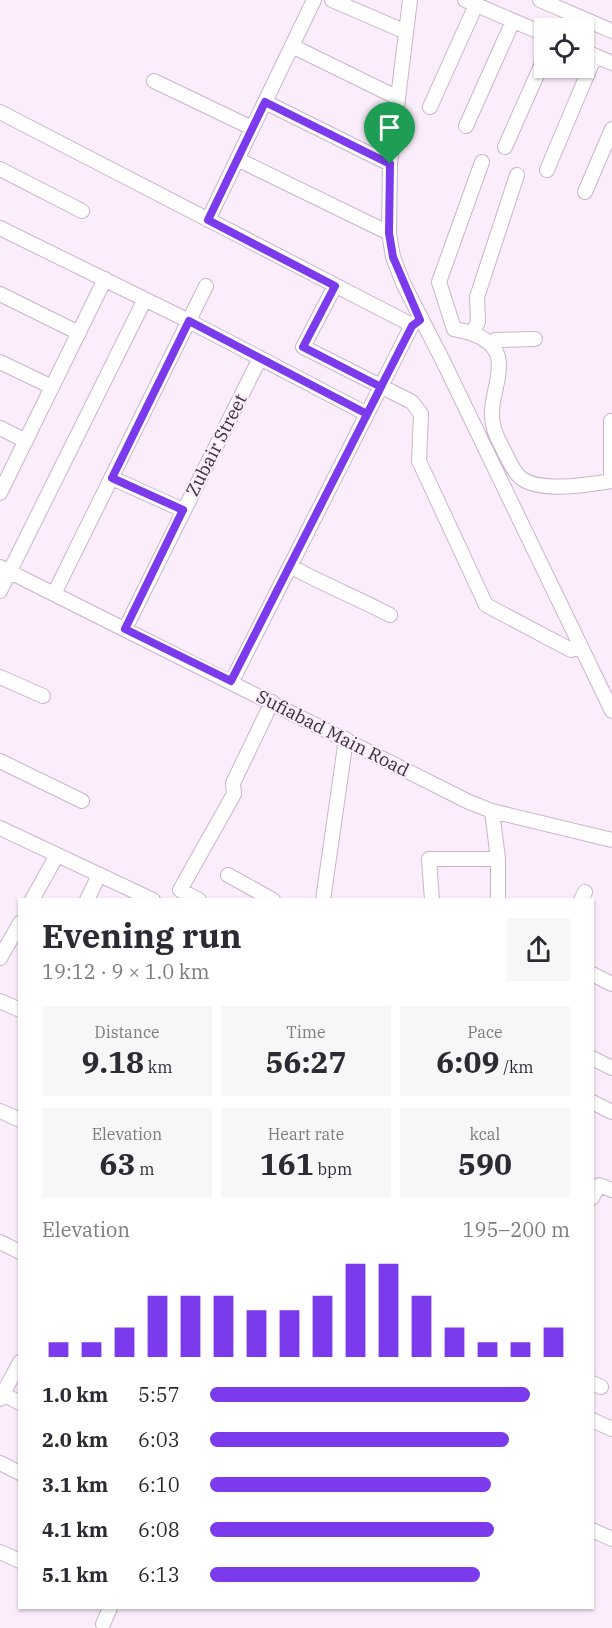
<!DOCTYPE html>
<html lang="en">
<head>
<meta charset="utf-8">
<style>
	:root { --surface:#fff; --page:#f7f7f7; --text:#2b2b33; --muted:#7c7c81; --accent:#7c3aed }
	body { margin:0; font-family:"IBM Plex Serif",serif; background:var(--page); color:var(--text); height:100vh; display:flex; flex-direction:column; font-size:22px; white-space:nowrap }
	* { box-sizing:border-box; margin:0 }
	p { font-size:20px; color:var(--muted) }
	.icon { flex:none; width:33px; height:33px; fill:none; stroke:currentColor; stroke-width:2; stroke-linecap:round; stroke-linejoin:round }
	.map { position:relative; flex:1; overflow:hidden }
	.panel { position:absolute; left:18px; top:898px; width:576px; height:711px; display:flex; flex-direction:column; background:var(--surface); border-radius:0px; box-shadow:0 2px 4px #0004 }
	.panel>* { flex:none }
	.controls { position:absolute; left:534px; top:18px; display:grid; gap:12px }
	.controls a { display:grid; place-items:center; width:60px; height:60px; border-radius:0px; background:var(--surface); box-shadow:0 2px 4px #0004; font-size:30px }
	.pin { position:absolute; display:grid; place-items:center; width:51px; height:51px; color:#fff; margin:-62px -26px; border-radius:50% 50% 50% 0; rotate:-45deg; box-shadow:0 0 6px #0007 }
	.pin .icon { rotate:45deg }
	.round { display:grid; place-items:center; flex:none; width:63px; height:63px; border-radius:0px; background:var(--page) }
	.overview { display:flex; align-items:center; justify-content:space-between; height:102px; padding:0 24px }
	h1 { font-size:33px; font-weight:700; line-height:45px }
	.stats { display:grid; grid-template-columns:repeat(3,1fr); gap:9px; height:102px; padding:6px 24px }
	.stats div { display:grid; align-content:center; border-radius:0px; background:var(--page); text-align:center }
	.stats b { font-size:30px; font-weight:700 }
	.stats small { font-size:16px; font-weight:400 }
	.stats p { font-size:16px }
	.chart { height:168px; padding:12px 24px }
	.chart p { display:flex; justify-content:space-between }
	.chart svg { width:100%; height:108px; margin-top:6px; stroke:var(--accent); stroke-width:6 }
	ul { padding:0 24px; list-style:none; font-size:20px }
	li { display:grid; grid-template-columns:96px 72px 1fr; align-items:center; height:45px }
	li i { height:15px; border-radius:8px; background:var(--accent) }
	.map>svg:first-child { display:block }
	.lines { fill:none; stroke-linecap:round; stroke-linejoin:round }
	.minor-casing { stroke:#cab4cc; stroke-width:16 }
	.minor { stroke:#fff; stroke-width:14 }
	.route-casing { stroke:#fff; stroke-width:12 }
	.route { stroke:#7c3aed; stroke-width:8 }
	.labels { text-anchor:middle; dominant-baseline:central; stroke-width:4.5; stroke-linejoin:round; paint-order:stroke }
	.street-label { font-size:18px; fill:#3a303a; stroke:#fbedfc }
</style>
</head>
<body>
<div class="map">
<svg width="612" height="1628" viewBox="0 0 612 1628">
	<rect width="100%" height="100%" fill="#fbedfc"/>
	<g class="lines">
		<defs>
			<path id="minor" d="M332 0 406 32
				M410 0 390 164 389 233 393 257 403 283 443 361 612 711
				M465 0 544 34
				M540 0 612 31
				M292 46 398 98
				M584 51 612 63
				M154 81 252 128
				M265 102 390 164
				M430 107 476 5
				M0 112 412 325
				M466 126 513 21
				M505 147 544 59
				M237 159 389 233
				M482 162 439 282 454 329C471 332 493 338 498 357 502 375 492 395 492 412 491 427 498 439 504 451 509 460 513 472 521 478 541 493 589 485 612 481
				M0 169 82 211
				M547 170 595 56
				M585 192 612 129
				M208 220 314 0
				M0 228 189 321 367 414
				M335 286 303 347 412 402 421 414 419 461 486 605 571 650 579 647
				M0 294 79 333
				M473 332 478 322 477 297 517 175
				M491 345 495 340 535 339
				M0 362 52 387
				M611 421V481
				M0 428 26 441
				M112 478 183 510
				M0 493 105 279
				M290 566C323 584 357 598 390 615
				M0 567 469 802 492 811 612 840
				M0 591 145 299
				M54 594 206 286
				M125 629 260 358
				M0 677 43 696
				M232 681 412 325 418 321
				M0 761 82 801
				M492 811 498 859V900
				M0 828 153 900
				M228 875 273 900
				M32 900 57 855
				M87 900 99 875
				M199 900 180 890 234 794 233 783 272 702
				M323 900 346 739
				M432 900 429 859H498
				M581 900 585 892
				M0 958 20 923
				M592 974 612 984
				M0 1001 20 1010
				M592 1058 612 1068
				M592 1102 612 1112
				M0 1111 20 1120
				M592 1198 599 1185 612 1190
				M0 1242 20 1252
				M592 1383 601 1387
				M3 1394 20 1403
				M0 1399 20 1362
				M592 1420 612 1429
				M0 1463 20 1473
				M592 1530 612 1539
				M0 1552 20 1561
				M103 1624 110 1608"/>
		</defs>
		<use href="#minor" class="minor-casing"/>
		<use href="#minor" class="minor"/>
	</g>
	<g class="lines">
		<defs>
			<path id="route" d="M390 164 389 233 393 257 420 320 412 326 367 414 189 321 112 478 183 510 125 629 231 681 381 387 303 347 335 286 208 220 265 102 390 164"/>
		</defs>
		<use href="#route" class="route-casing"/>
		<use href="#route" class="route"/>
	</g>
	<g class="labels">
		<g class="street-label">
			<text transform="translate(216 445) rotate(-63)">Zubair Street</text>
			<text transform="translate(333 733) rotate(27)">Sufiabad Main Road</text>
		</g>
	</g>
</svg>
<div class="controls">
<a><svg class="icon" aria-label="locate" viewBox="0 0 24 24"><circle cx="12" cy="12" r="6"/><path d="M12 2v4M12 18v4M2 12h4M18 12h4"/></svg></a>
</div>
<div class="pin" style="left:390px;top:164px;background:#1e9e55"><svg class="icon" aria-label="arrive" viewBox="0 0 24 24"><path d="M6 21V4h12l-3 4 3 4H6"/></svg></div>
<section class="panel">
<div class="overview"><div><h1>Evening run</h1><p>19:12 · 9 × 1.0 km</p></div><a class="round"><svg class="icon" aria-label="share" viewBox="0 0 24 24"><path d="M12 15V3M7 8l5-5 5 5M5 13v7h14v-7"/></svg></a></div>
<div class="stats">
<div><p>Distance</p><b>9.18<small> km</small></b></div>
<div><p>Time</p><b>56:27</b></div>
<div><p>Pace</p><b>6:09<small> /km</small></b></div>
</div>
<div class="stats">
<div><p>Elevation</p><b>63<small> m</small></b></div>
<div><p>Heart rate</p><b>161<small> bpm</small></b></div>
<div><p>kcal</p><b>590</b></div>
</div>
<div class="chart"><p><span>Elevation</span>195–200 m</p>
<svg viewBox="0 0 160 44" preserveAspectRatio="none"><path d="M5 44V38M15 44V38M25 44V32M35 44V19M45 44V19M55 44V19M65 44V25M75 44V25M85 44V19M95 44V6M105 44V6M115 44V19M125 44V32M135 44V38M145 44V38M155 44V32"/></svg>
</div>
<ul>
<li><b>1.0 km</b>5:57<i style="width:89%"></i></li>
<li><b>2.0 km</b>6:03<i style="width:83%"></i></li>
<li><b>3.1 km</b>6:10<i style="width:78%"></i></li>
<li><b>4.1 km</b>6:08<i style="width:79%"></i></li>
<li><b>5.1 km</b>6:13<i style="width:75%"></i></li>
</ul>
</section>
</div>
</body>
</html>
